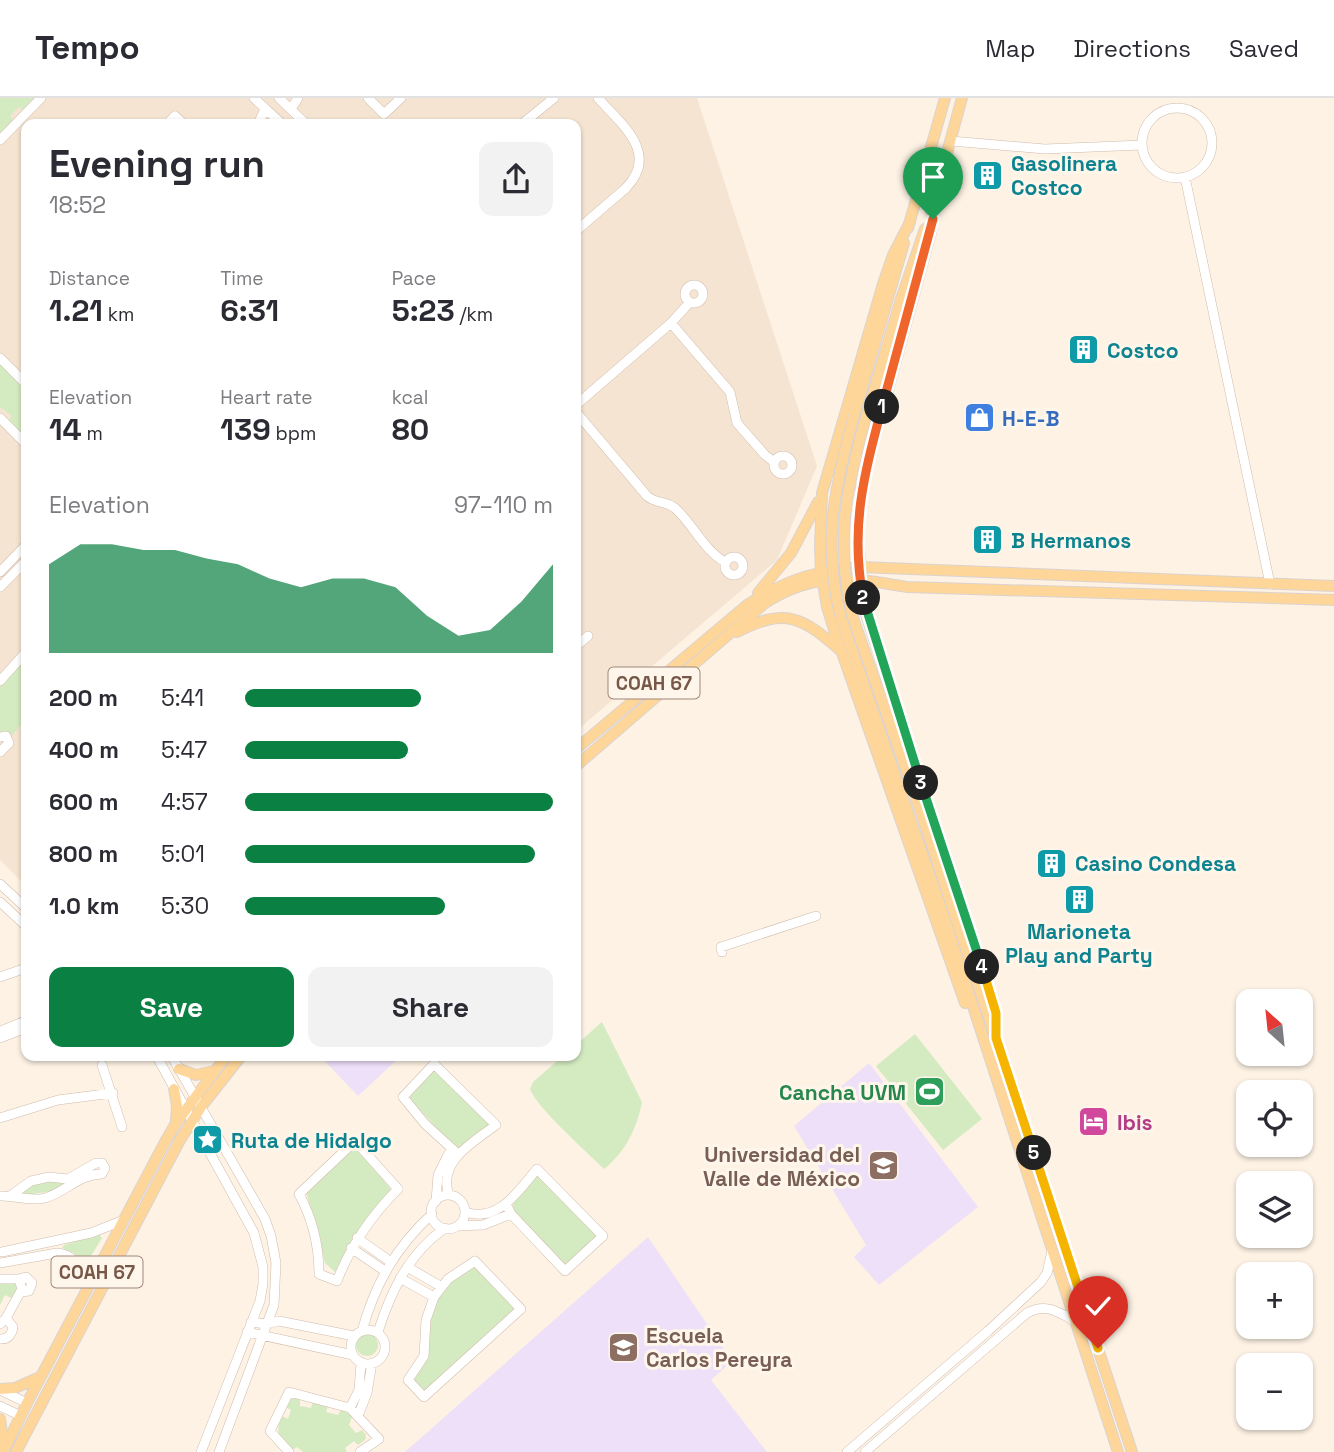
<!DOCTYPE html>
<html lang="en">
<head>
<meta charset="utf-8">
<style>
	:root { --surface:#fff; --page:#f2f2f3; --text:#2b2b33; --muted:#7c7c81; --line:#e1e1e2; --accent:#0b8043 }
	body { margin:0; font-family:"Space Grotesk",sans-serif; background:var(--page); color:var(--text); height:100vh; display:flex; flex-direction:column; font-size:26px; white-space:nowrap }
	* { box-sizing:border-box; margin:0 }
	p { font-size:23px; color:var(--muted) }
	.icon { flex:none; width:38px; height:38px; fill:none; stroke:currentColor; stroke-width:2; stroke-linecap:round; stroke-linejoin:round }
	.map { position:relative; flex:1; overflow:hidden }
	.sheet { position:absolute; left:21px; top:21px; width:560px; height:942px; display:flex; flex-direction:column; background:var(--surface); border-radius:14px; box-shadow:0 2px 5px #0004 }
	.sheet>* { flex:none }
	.needle { width:46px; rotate:333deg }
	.fabs { position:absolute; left:1236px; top:891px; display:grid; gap:14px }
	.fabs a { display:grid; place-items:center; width:77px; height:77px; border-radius:14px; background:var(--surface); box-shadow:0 2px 5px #0004; font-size:35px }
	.pin { position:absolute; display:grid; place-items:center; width:60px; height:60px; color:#fff; margin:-72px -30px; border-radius:50% 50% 50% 0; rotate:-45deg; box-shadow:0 0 7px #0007 }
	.pin .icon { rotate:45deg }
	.km { position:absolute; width:35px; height:35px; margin:-18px; border-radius:50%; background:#222; color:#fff; font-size:19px; line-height:35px; text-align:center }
	.round { display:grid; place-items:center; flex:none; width:74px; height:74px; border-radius:14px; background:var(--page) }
	.summary { display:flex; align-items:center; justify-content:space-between; height:119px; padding:0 28px }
	h1 { font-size:38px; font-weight:800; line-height:52px }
	.stats { display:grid; grid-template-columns:repeat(3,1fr); gap:10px; height:119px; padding:7px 28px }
	.stats div { display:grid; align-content:center }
	.stats b { font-size:30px; font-weight:800 }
	.stats small { font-size:19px; font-weight:400 }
	.stats p { font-size:19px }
	.chart { height:196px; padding:14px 28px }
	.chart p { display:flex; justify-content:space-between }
	.chart svg { width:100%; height:126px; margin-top:7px; fill:var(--accent); opacity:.7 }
	.cta { display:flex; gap:14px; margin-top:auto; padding:14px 28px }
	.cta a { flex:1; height:80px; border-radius:14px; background:var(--accent); color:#fff; font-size:28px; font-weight:800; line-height:80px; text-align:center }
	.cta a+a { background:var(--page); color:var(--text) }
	ul { padding:0 28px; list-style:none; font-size:23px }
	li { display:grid; grid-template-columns:112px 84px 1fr; align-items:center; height:52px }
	li i { height:18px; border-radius:9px; background:var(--accent) }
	header { display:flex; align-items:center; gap:42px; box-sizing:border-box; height:98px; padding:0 35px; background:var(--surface); border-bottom:2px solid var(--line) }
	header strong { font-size:33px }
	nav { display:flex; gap:38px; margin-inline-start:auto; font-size:24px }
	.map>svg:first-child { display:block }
	.residential { fill:#f5e4d2 }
	.education { fill:#efe0f9 }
	.green { fill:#d4ebc2 }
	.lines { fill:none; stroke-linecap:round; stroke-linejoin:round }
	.minor-casing { stroke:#d1bbac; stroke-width:10 }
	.major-casing { stroke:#dbd3cf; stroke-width:12 }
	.minor { stroke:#fff; stroke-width:9 }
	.major { stroke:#fed69a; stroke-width:10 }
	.major-bridge-casing { stroke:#dbd3cf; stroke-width:12; stroke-linecap:butt }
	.major-bridge { stroke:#fed69a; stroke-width:10 }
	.split-1-casing { stroke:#fff; stroke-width:14 }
	.split-2-casing { stroke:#fff; stroke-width:14 }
	.split-3-casing { stroke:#fff; stroke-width:14 }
	.split-4-casing { stroke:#fff; stroke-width:14 }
	.split-5-casing { stroke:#fff; stroke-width:14 }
	.split-6-casing { stroke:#fff; stroke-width:14 }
	.split-1 { stroke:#f0652b; stroke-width:9 }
	.split-2 { stroke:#f0652b; stroke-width:9 }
	.split-3 { stroke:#22a559; stroke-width:9 }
	.split-4 { stroke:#22a559; stroke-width:9 }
	.split-5 { stroke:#f5b400; stroke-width:9 }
	.split-6 { stroke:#f5b400; stroke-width:9 }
	.labels { text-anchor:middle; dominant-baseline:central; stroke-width:6; stroke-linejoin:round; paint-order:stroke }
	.shield { fill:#fff6eb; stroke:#9f8779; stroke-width:2 }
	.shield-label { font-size:19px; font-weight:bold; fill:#765748 }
	.culture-label { font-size:21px; font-weight:bold; fill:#0d838f; stroke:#fff6eb; text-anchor:start }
	.shop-label { font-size:21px; font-weight:bold; fill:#366cbe; stroke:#fff6eb; text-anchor:start }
	.leisure-label { font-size:21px; font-weight:bold; fill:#27864d; stroke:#fff6eb; text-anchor:end }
	.hotel-label { font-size:21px; font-weight:bold; fill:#b23c85; stroke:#fff6eb; text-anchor:start }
	.education-label { font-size:21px; font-weight:bold; fill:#785e54; stroke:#fff6eb; text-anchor:end }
</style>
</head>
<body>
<header>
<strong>Tempo</strong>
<nav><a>Map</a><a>Directions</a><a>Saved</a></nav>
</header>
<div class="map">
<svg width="1334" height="1354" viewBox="0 0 1334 1354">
	<rect width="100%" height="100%" fill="#fdf2e4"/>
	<path class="residential" d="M0 0H697L817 368 777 462 576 633V26H26V788L0 762Z"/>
	<path class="education" d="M319 957H402L358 998Z
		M869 965 978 1109 879 1187 854 1159 866 1147 794 1028Z
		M648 1139 732 1263 711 1282 767 1354H405Z"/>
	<path class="green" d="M0 0H35L23 12 19 9 10 18 14 23 0 38Z
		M0 263 26 289V333L22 337 8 323 12 318 0 309Z
		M26 557V620L11 639 7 635H0V587Z
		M602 924 642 1004C637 1030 625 1055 604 1071 587 1054 537 1010 530 991L533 984 564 957H576V947Z
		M915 936 982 1021 943 1052 876 968Z
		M436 970 490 1026 457 1052 407 998Z
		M357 1048 392 1093 348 1150 335 1174 325 1165 306 1093Z
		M537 1076 599 1139 565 1167 515 1116 512 1104Z
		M39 1083H62L64 1085 52 1093 21 1098 20 1094Z
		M99 1136 102 1140 86 1166 74 1155 62 1150 64 1147Z
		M475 1169 514 1211 424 1294 412 1282 429 1258V1223L437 1201 450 1184Z
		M0 1184H16L19 1190 13 1201 5 1197 0 1207Z
		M356 1247a11 11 0 1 1 22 0a11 11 0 1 1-22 0Z
		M293 1300 300 1301V1308L311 1310 313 1303 328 1308 326 1314 338 1317 341 1311 352 1318 349 1327 356 1335 362 1332 366 1337 365 1342 358 1347 354 1343 345 1350 347 1354H303L297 1349 292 1352C280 1338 274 1337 282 1318L288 1321 291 1312 286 1309 288 1302Z"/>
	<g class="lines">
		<defs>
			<path id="minor" d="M254 0 282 26
				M279 0 306 26
				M368 0 384 16 401 0
				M1142 45a35 35 0 1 1 70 0a35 35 0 1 1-70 0Z
				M291 11 298 0
				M167 26 175 18 184 26
				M258 26 265 11
				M522 26 554 0
				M0 42 41 0
				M951 43 1045 51 1142 47
				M1185 79 1270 486
				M576 133 626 90C660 55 621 26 598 0
				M685 196a9 9 0 1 1 18 0a9 9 0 1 1-18 0Z
				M671 225 730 294 737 325 765 357 774 364
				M0 260 26 286
				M576 307 671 225 690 204
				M576 314 647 398C656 406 668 403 676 411 694 428 704 452 725 464
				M0 320 26 346
				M774 367a9 9 0 1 1 18 0a9 9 0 1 1-18 0Z
				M725 468a9 9 0 1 1 18 0a9 9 0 1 1-18 0Z
				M0 474 26 447
				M0 489 26 463
				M576 548 588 538
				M0 583 26 554
				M0 639 6 638 9 645 0 654
				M0 786 26 810
				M0 804 26 828
				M722 854 721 849 816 818
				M0 879 26 870
				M0 933 23 924 26 920
				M0 940 26 930
				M156 957 254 1135 263 1169V1186L260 1203 201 1354
				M171 957 265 1121 271 1138 276 1165 274 1207 219 1354
				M102 967 122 1029
				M0 1020 58 1002 113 995
				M355 1043 398 1091C371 1118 351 1147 337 1183L319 1176C319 1149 312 1120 299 1096Z
				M449 1097C437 1064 473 1044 496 1027L434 966 403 999 425 1026 458 1056
				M431 1114a17 17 0 1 1 34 0a17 17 0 1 1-34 0Z
				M0 1098C15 1097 29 1104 45 1100 66 1094 79 1076 102 1076L105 1070 102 1065H96L68 1081 49 1079 31 1083 10 1098
				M436 1103 438 1077 451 1051
				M465 1114C499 1125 518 1093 537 1071L603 1138 565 1173 511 1116 506 1106
				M457 1128 483 1127 511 1116
				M357 1140 391 1164
				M351 1150 385 1173
				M2 1154 91 1135 124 1122
				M475 1163 521 1211 424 1299 408 1282 424 1258 426 1222 434 1199 448 1181Z
				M0 1165 57 1155C75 1157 82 1170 92 1184
				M407 1169 442 1189
				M400 1180 434 1199
				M0 1181H19L22 1191 6 1220 0 1226
				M19 1181 26 1179 32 1185 29 1193 21 1194
				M251 1224 266 1226 279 1223 354 1238
				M351 1249a17 17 0 1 1 34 0a17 17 0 1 1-34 0Z
				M362 1233C375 1186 396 1149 432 1116
				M247 1234 353 1257
				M378 1234C391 1193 409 1155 445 1130
				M0 1241C8 1242 12 1236 13 1229L6 1220
				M0 1292 27 1305
				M0 1308 21 1318
				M350 1310 359 1292 361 1264
				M358 1318 367 1295 372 1265
				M289 1354 270 1333 289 1294 350 1310 379 1341 360 1354
				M847 1354 988 1233 1041 1184 1047 1175 1052 1153
				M865 1354 1027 1215C1045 1205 1057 1213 1073 1222"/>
			<path id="major" d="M934 106 931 134 861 391 858 439 864 510 993 905 996 931
				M931 113 962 0
				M910 124 893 157 883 186 822 395 820 450 821 474 827 509 835 535 965 905
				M908 130 945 0
				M854 318 904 145
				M864 326 901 201 925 131
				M758 495 791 455 818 404
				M852 517 922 717 1132 1354
				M841 520 942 813 1118 1354
				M737 534C786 509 802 519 841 553
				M576 651 747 507C788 481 812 474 860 469L1334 488
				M576 668 765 505C814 473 853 480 907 489L1334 502
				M179 971 196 977 214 973
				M174 991 177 1008 176 1023
				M0 1291 15 1290 40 1279
				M0 1321 4 1349
				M3 1354 27 1305 165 1044 176 1025 227 957
				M16 1354 180 1042 201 1009 242 957"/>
		</defs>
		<use href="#minor" class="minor-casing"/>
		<use href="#major" class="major-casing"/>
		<use href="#minor" class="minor"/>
		<use href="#major" class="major"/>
		<defs>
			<path id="major-bridge" d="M852 517C836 445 845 396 864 326
				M841 520C822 445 834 391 854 318"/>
		</defs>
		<use href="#major-bridge" class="major-bridge-casing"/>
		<use href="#major-bridge" class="major-bridge"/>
	</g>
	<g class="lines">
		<defs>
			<path id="split-1" d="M882 309 933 121"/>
			<path id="split-2" d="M863 500C850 428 864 377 882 309"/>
			<path id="split-3" d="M863 500 921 685"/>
			<path id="split-4" d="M921 685 982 869"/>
			<path id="split-5" d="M982 869 996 915V940L1034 1055"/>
			<path id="split-6" d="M1034 1055 1098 1250"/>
		</defs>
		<use href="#split-1" class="split-1-casing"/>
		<use href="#split-2" class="split-2-casing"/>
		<use href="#split-3" class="split-3-casing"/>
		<use href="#split-4" class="split-4-casing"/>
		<use href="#split-5" class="split-5-casing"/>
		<use href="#split-6" class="split-6-casing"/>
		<use href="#split-1" class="split-1"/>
		<use href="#split-2" class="split-2"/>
		<use href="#split-3" class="split-3"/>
		<use href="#split-4" class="split-4"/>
		<use href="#split-5" class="split-5"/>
		<use href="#split-6" class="split-6"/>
	</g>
	<defs>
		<symbol id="building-square" viewBox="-11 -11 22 22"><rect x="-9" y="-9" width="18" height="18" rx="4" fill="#0f9aa8" stroke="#fff6eb"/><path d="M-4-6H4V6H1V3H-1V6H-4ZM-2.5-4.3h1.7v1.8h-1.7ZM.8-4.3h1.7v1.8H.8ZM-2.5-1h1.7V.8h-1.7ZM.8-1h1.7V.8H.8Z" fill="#fff"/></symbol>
		<symbol id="shop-square" viewBox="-11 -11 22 22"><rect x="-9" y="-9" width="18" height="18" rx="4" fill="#3f7fe0" stroke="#fff6eb"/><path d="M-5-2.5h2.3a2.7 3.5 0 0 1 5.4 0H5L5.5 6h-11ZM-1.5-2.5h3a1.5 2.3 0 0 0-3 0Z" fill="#fff"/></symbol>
		<symbol id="stadium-square" viewBox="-11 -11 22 22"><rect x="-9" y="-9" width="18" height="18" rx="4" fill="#2e9e5b" stroke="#fff6eb"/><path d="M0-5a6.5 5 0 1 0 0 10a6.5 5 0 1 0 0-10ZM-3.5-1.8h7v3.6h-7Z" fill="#fff"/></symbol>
		<symbol id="hotel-square" viewBox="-11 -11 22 22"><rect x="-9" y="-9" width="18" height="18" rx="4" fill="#d1479c" stroke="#fff6eb"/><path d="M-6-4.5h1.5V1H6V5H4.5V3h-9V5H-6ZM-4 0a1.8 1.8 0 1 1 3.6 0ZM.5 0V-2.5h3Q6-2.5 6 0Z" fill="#fff"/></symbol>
		<symbol id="sight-square" viewBox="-11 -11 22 22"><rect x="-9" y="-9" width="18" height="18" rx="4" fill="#0f9aa8" stroke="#fff6eb"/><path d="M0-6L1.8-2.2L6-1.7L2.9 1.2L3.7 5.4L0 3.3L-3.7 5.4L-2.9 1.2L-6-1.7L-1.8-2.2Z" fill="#fff"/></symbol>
		<symbol id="university-square" viewBox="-11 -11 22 22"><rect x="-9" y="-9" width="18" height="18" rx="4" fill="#8d6e63" stroke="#fff6eb"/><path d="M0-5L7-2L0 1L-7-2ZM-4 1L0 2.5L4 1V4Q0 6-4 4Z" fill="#fff"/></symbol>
		<symbol id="school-square" viewBox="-11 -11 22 22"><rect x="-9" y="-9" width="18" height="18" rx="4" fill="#8d6e63" stroke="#fff6eb"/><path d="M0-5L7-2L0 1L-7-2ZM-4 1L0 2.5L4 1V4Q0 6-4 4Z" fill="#fff"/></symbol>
	</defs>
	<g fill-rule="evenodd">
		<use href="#building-square" x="970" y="60" width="35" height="35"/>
		<use href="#building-square" x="1066" y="234" width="35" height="35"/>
		<use href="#shop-square" x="962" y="302" width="35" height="35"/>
		<use href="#building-square" x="970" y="424" width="35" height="35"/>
		<use href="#building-square" x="1034" y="748" width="35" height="35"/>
		<use href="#building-square" x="1062" y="784" width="35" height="35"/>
		<use href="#stadium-square" x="912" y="976" width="35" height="35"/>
		<use href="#hotel-square" x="1076" y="1006" width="35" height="35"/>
		<use href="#sight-square" x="190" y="1024" width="35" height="35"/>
		<use href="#university-square" x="866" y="1050" width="35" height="35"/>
		<use href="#school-square" x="606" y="1232" width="35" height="35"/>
	</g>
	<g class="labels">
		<g class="shield">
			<rect x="608.5" y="569.5" width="91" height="31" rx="5"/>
			<rect x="51.5" y="1158.5" width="91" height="31" rx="5"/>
		</g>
		<g class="shield-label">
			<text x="654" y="585">COAH 67</text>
			<text x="97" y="1174">COAH 67</text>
		</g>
		<g class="culture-label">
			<text x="1011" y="65">Gasolinera<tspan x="1011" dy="24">Costco</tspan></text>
			<text x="1107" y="252">Costco</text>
			<text x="1011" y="442">B Hermanos</text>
			<text x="1075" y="765">Casino Condesa</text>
			<text x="1079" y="833" text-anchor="middle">Marioneta<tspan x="1079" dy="24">Play and Party</tspan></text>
			<text x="231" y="1042">Ruta de Hidalgo</text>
		</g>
		<g class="shop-label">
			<text x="1002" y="320">H-E-B</text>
		</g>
		<g class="leisure-label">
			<text x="906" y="994">Cancha UVM</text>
		</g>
		<g class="hotel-label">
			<text x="1117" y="1024">Ibis</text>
		</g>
		<g class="education-label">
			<text x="860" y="1056">Universidad del<tspan x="860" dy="24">Valle de México</tspan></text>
			<text x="646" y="1237" text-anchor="start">Escuela<tspan x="646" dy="24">Carlos Pereyra</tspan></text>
		</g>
	</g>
</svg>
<div class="fabs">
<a><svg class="needle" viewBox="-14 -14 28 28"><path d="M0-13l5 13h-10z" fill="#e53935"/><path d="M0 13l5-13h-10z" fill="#7c7c81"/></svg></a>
<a><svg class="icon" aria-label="locate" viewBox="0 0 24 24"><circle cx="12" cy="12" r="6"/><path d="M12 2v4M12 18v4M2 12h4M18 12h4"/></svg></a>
<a><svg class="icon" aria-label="layers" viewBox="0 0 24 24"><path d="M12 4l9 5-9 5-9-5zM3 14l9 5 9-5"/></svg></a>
<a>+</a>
<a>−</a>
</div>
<div class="pin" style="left:933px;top:121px;background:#1e9e55"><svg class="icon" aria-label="arrive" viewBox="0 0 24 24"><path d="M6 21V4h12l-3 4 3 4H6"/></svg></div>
<div class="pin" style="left:1098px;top:1250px;background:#d93025"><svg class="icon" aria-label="check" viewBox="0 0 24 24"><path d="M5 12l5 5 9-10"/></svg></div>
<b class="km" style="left:882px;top:309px">1</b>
<b class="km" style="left:863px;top:500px">2</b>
<b class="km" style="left:921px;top:685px">3</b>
<b class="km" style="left:982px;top:869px">4</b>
<b class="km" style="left:1034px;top:1055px">5</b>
<section class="sheet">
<div class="summary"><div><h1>Evening run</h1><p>18:52</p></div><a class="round"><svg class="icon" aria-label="share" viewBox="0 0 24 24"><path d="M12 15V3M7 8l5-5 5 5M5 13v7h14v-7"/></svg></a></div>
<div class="stats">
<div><p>Distance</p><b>1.21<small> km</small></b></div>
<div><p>Time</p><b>6:31</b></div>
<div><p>Pace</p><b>5:23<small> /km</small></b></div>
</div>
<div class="stats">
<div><p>Elevation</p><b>14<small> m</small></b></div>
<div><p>Heart rate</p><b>139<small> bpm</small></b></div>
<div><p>kcal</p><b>80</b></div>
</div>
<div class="chart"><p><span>Elevation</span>97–110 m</p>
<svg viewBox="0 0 160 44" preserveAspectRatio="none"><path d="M0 44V13L10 6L20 6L30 8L40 8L50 11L60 13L70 18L80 21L90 18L100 18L110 21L120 31L130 38L140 36L150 26L160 13V44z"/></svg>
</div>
<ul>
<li><b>200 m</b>5:41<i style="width:57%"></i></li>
<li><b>400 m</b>5:47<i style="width:53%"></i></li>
<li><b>600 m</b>4:57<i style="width:100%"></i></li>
<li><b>800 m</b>5:01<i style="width:94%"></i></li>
<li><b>1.0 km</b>5:30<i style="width:65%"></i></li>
</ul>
<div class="cta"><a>Save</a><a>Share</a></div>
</section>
</div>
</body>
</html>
